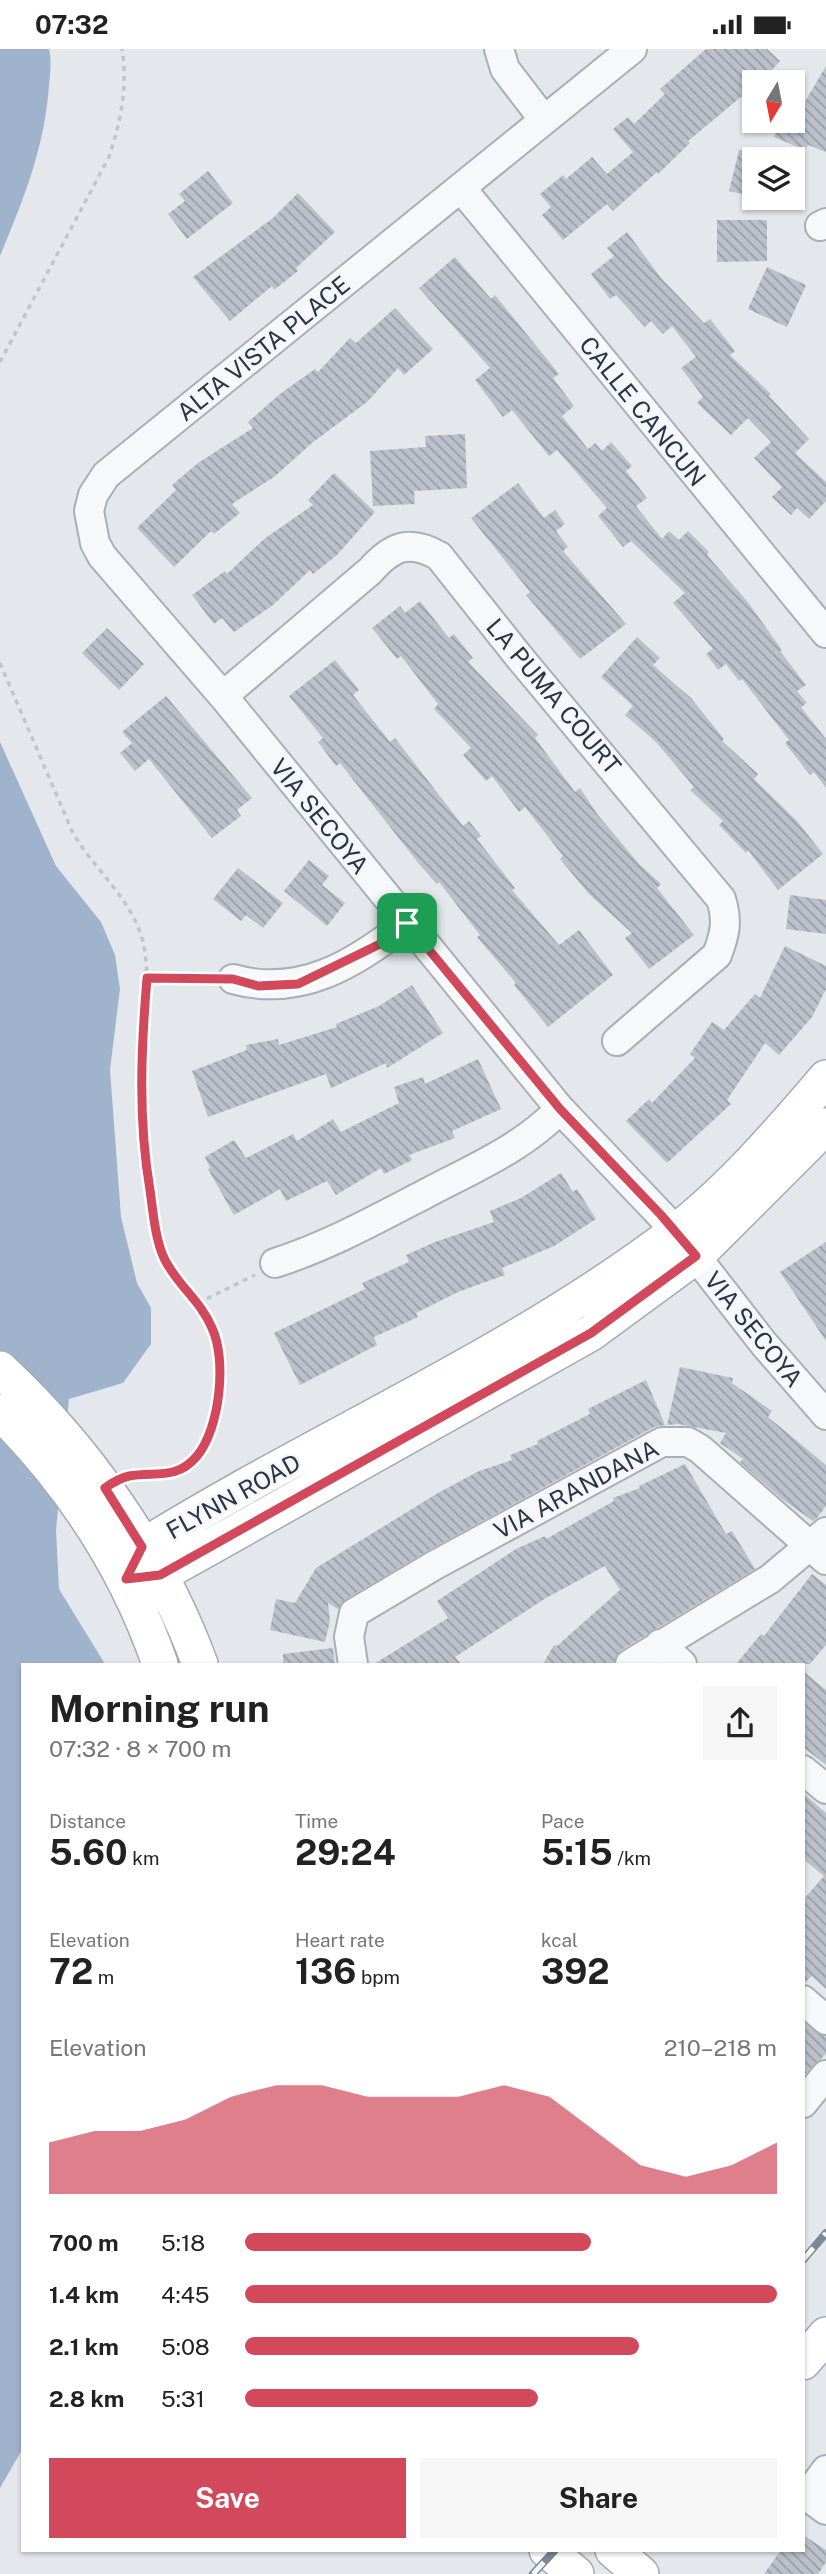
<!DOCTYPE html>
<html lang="en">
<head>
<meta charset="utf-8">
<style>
	:root { --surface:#fff; --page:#f6f6f6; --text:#222; --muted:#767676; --accent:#d1495b }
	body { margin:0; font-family:"Public Sans",sans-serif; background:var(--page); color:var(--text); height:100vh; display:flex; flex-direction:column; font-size:26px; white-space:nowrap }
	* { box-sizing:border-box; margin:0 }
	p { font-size:23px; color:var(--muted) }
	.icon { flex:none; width:38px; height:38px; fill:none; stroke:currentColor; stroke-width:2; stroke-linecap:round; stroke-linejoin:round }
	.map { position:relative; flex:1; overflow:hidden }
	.side { position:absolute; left:21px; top:1614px; width:784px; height:889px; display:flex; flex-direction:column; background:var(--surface); border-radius:0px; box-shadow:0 2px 5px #0004 }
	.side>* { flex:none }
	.needle { width:46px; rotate:190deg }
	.controls { position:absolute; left:742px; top:21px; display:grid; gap:14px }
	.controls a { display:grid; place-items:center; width:63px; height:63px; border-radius:0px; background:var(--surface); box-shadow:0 2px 5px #0004; font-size:35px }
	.pin { position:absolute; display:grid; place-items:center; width:60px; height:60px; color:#fff; margin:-30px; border-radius:14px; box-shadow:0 4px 10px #0006 }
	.round { display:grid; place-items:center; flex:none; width:74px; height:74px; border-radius:0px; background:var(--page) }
	.overview { display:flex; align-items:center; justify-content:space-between; height:119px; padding:0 28px }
	h1 { font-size:38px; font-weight:700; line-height:52px }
	.figures { display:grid; grid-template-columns:repeat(3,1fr); gap:10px; height:119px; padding:7px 28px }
	.figures div { display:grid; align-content:center }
	.figures b { font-size:35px; font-weight:700 }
	.figures small { font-size:19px; font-weight:400 }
	.figures p { font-size:19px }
	.chart { height:196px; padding:14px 28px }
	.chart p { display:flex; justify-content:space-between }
	.chart svg { width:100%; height:126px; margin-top:7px; fill:var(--accent); opacity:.7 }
	.action { display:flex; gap:14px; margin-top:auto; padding:14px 28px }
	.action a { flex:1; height:80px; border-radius:0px; background:var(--accent); color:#fff; font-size:28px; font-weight:700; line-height:80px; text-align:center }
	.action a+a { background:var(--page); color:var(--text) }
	ul { padding:0 28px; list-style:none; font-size:23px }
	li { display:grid; grid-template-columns:112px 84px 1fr; align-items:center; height:52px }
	li i { height:18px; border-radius:9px; background:var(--accent) }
	.status { display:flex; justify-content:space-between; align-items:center; height:49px; padding:0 35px; background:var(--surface); direction:ltr }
	.status svg { height:19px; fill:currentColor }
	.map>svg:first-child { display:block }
	.water { fill:#9fb4cc }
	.building { fill:url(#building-back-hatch) }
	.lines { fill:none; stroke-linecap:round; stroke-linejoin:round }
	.minor-casing { stroke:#a9aeb7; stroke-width:32 }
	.major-casing { stroke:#a3abb8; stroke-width:38 }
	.path { stroke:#c2c5cb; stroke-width:3.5; stroke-dasharray:5 5; stroke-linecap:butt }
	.minor { stroke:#f7f8fa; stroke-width:28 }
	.major { stroke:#fff; stroke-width:35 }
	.rail-casing { stroke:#7d8696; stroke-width:8 }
	.rail { stroke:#f4f6f9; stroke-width:5; stroke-dasharray:16; stroke-linecap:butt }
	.route-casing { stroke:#fff; stroke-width:14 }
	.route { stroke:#d1495b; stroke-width:9 }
	.labels { text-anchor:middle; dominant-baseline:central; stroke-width:5; stroke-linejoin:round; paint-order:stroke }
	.street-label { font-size:24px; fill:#2b3445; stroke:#f4f6f9 }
</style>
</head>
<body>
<div class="status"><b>07:32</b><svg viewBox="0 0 49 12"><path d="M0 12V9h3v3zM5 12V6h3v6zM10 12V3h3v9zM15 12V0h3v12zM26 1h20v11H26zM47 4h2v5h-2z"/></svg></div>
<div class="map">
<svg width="826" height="2525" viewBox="0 0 826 2525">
	<defs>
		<pattern id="building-back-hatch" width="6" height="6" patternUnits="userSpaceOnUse" patternTransform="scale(1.75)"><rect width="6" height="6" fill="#bbc0ca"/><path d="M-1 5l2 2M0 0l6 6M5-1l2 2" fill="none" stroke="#989da6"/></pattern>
	</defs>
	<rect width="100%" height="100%" fill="#e4e7ec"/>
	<path class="water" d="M0 0H49C52 12 50 25 49 37 44 101 24 149 0 207Z
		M0 693 56 817 101 873 115 906 120 940 110 1021 121 1168 137 1234 151 1259V1295L123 1334 69 1350 56 1481 59 1540 105 1615H23V2399L0 2439Z"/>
	<path class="building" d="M706 0H767L780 12 761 33H754L751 45 748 42 688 92 690 94 658 125 657 123 613 162 607 155 563 191 542 166 551 158 540 145 563 126 566 130 592 108 607 125 633 103 613 80 628 68 634 75 665 45 660 40Z
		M826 17V103L808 96 805 101 774 88 781 72H793V65L797 66Z
		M739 101 754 104V148L729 142Z
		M208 122 233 154 187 190 168 165 185 152 179 145Z
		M298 144 335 183 296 219 298 222 274 241 272 237 230 272 193 228 273 169Z
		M717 171H767V212L717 213Z
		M627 183 661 229 704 274 710 270 735 302 730 306 771 345 769 347 809 390 795 404 826 433V452L809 470 797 459 791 466 772 448 782 438 754 409 771 393 748 369 731 386 697 354 703 348 681 319 696 308 672 277 663 285 651 272 645 278 616 246 610 250 591 225 614 207 607 199Z
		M455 208 491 250 495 246 559 325 553 329 574 357 562 367 588 400 595 394 602 402 611 393 632 417 626 422 647 449 636 457 662 490 669 482 679 491 688 482 709 503 707 506 747 552 782 601 780 602 806 636 797 642 807 654 801 658 826 690V739L814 723 810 726 785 694 789 691 742 630 739 632 726 615 718 621 706 605 713 600 673 554 685 544 631 492 623 498 598 467 607 459 557 401 549 407 512 361 503 368 475 331 490 319 419 239Z
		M767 218 806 236 787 278 748 260Z
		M395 259 433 300 404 326 398 319 367 353 312 394 274 428 232 455 240 464 214 485 211 482 174 518 137 479 176 441 172 436 198 414 253 379 248 373 280 345 315 320 318 323 350 289 356 294Z
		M465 385 467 439 414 442 415 455 373 457 370 402 426 398 425 387Z
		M334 424 375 463 337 506 313 525 310 521 273 556 234 583 222 569 214 575 192 546 225 522 227 525 264 490 313 456 308 451Z
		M518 434 544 469 555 461 565 475 556 482 568 498 563 502 626 575 580 610 526 546 530 543 471 469Z
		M420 552 449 589 454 585 473 609 468 613 538 686 535 689 575 743 580 739 598 766 640 816 661 835 657 839 694 886 649 920 625 889 632 884 589 845 560 810 563 807 525 758 519 763 492 727 486 732 463 706 471 699 434 660 438 655 401 607 397 610 372 579 400 557 405 564Z
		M107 579 144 615 119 641 82 604Z
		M637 588 660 609 653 616 691 649 724 690 722 692 758 725 754 730 797 772 823 805 778 841 748 801 746 804 719 776 723 772 690 741 694 738 656 693 625 666 633 657 601 628Z
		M335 611 359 641 353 646 390 693 395 689 463 777 469 772 481 787 477 790 515 839 512 841 559 896 579 881 613 926 548 978 514 936 516 934 477 888 480 886 439 833 437 835 419 815 340 714 336 717 318 693 323 689 289 647Z
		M166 647 252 749 237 761 241 767 212 789 149 710 135 722 120 704 132 694 122 683Z
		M309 811 329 827 322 836 345 854 327 877 284 842Z
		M238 819 283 854 263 879 246 866 241 872 213 850Z
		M790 846 826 851V885L786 880Z
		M785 897 826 917V940L812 968 779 1006 765 994 727 1051 731 1055 667 1114 626 1072 649 1050 652 1054 695 1009 690 1005 712 973 724 981 755 945 760 949Z
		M412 936 443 984 387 1019 386 1014 331 1039 326 1025 208 1068 192 1022 247 1001 246 996 278 990 279 996 337 978 336 975 379 957Z
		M478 1010 501 1060 452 1082 455 1089 409 1106 412 1111 384 1125 381 1119 336 1146 327 1132 286 1152 280 1140 234 1166 208 1120 210 1119 205 1108 234 1091 246 1109 293 1085 297 1092 333 1070 341 1083 399 1054 394 1038 423 1028 425 1035Z
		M561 1124 573 1143 577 1140 596 1170 554 1197 502 1219 505 1226 458 1243 416 1264 418 1268 374 1288 377 1296 300 1336 274 1284 365 1240 362 1234 409 1213 406 1206 435 1193 494 1173 490 1162 521 1149Z
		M826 1193V1292L780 1223Z
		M680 1318 733 1329 732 1334 772 1362 768 1368 826 1416V1457L816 1470 813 1472 782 1450 740 1413 743 1410 720 1394 726 1384 678 1375 667 1376Z
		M646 1331 665 1376 654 1378 427 1502 346 1550 338 1560 328 1554 330 1572 325 1593 270 1581 276 1550 295 1554 316 1519 438 1444 479 1422 512 1411 510 1406 538 1395 537 1392 590 1365 588 1360Z
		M685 1415 726 1485 732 1482 755 1520 621 1601 613 1615H543L554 1596 557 1597 620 1541 605 1517 546 1549 455 1608 461 1615H374L448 1569 437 1552 516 1500 545 1487 546 1490 614 1452 613 1449 640 1439 639 1437Z
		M812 1525 826 1536V1596L810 1615H736L761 1585 764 1587Z
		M333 1599 335 1615H283V1605Z
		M803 1622 826 1641V1716L803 1698Z
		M803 1744 826 1764V1940L812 1927 803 1935V1851L824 1827 803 1810Z
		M803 1973 826 1988V2005L803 2027Z
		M803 2486 826 2501V2513L818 2525H764L781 2501H803Z"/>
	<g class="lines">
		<defs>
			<path id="minor" d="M499 0 505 20 544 71
				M632 0 106 426 93 446 89 462 95 494 102 507 223 647 560 1060 676 1182 764 1295 826 1366
				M461 139 826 584
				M820 177 826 174
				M223 647 370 522C392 497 409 490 439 507L520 609 721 850C728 872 725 885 717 906L617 992
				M233 930C300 949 355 915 407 874
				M275 1214C328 1197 375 1171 425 1145 472 1120 523 1099 560 1060
				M660 1595 682 1615
				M353 1615 349 1588 354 1564 435 1516 662 1393H688L700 1400 826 1511
				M630 1615 770 1530 826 1483
				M803 1721 826 1740
				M803 1951 826 1971
				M803 2054 826 2026
				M826 2421 807 2447 826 2461"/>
			<path id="major" d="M0 1320C87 1401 159 1504 200 1615
				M0 1363C72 1435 127 1519 160 1615
				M126 1530 142 1498C317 1389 509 1309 674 1184 731 1140 780 1083 826 1029
				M126 1530 160 1526 591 1284 696 1207 826 1077
				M803 2313 826 2286
				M547 2501 576 2525
				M613 2501 641 2525"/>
		</defs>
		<use href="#minor" class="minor-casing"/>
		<use href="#major" class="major-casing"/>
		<path class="path" d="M0 313 109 108C121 71 128 38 122 0
			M0 614 72 782C94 822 135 851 144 898 151 934 142 973 140 1009 139 1032 142 1056 144 1078 148 1120 150 1164 162 1204 168 1223 183 1237 196 1252 218 1279 223 1318 218 1352 213 1384 196 1422 160 1427 150 1429 139 1426 129 1428
			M147 929 211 930
			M198 1254 255 1226"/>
		<use href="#minor" class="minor"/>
		<use href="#major" class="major"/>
		<defs>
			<path id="rail" d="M803 2211 826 2184
				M533 2525 555 2501"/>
		</defs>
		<use href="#rail" class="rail-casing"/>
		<use href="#rail" class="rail"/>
	</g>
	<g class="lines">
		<defs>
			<path id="route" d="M407 874 560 1060 661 1166 696 1207 591 1284 160 1526 126 1530 142 1498 105 1439C112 1434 120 1429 129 1427 154 1422 176 1432 197 1407 220 1379 227 1311 212 1279 201 1252 176 1235 164 1209 155 1190 153 1162 150 1141 138 1070 141 1001 147 929L233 930 258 937 298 935 380 895Z"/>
		</defs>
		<use href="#route" class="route-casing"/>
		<use href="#route" class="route"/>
	</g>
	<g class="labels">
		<g class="street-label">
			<text transform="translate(263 299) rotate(-39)">ALTA VISTA PLACE</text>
			<text transform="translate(643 362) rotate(51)">CALLE CANCUN</text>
			<text transform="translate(554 647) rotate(50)">LA PUMA COURT</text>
			<text transform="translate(320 767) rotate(51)">VIA SECOYA</text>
			<text transform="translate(754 1280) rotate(51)">VIA SECOYA</text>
			<text transform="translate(576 1440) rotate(-28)">VIA ARANDANA</text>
			<text transform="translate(233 1447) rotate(-29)">FLYNN ROAD</text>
		</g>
	</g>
</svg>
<div class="controls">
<a><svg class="needle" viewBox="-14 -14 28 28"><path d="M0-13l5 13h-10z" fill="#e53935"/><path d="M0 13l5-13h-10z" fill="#767676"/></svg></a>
<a><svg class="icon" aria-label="layers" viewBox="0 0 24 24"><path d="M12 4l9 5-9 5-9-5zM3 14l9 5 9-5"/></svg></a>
</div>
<div class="pin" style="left:407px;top:874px;background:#1e9e55"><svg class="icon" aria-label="arrive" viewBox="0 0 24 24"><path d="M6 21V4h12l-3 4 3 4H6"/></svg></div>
<section class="side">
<div class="overview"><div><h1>Morning run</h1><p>07:32 · 8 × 700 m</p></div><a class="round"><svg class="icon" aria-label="share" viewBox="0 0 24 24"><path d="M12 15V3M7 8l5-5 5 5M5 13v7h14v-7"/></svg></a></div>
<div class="figures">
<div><p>Distance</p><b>5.60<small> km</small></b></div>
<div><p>Time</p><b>29:24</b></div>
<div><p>Pace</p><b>5:15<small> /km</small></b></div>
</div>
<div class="figures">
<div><p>Elevation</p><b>72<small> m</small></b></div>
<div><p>Heart rate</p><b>136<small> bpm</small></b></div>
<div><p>kcal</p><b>392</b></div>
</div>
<div class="chart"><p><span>Elevation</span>210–218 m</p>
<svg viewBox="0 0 160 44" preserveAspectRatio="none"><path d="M0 44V26L10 22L20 22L30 18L40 10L50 6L60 6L70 10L80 10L90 10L100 6L110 10L120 22L130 34L140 38L150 34L160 26V44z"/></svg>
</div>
<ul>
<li><b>700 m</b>5:18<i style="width:65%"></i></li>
<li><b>1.4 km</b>4:45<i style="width:100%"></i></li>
<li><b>2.1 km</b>5:08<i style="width:74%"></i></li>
<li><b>2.8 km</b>5:31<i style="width:55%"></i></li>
</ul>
<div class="action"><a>Save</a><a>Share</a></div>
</section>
</div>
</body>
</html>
